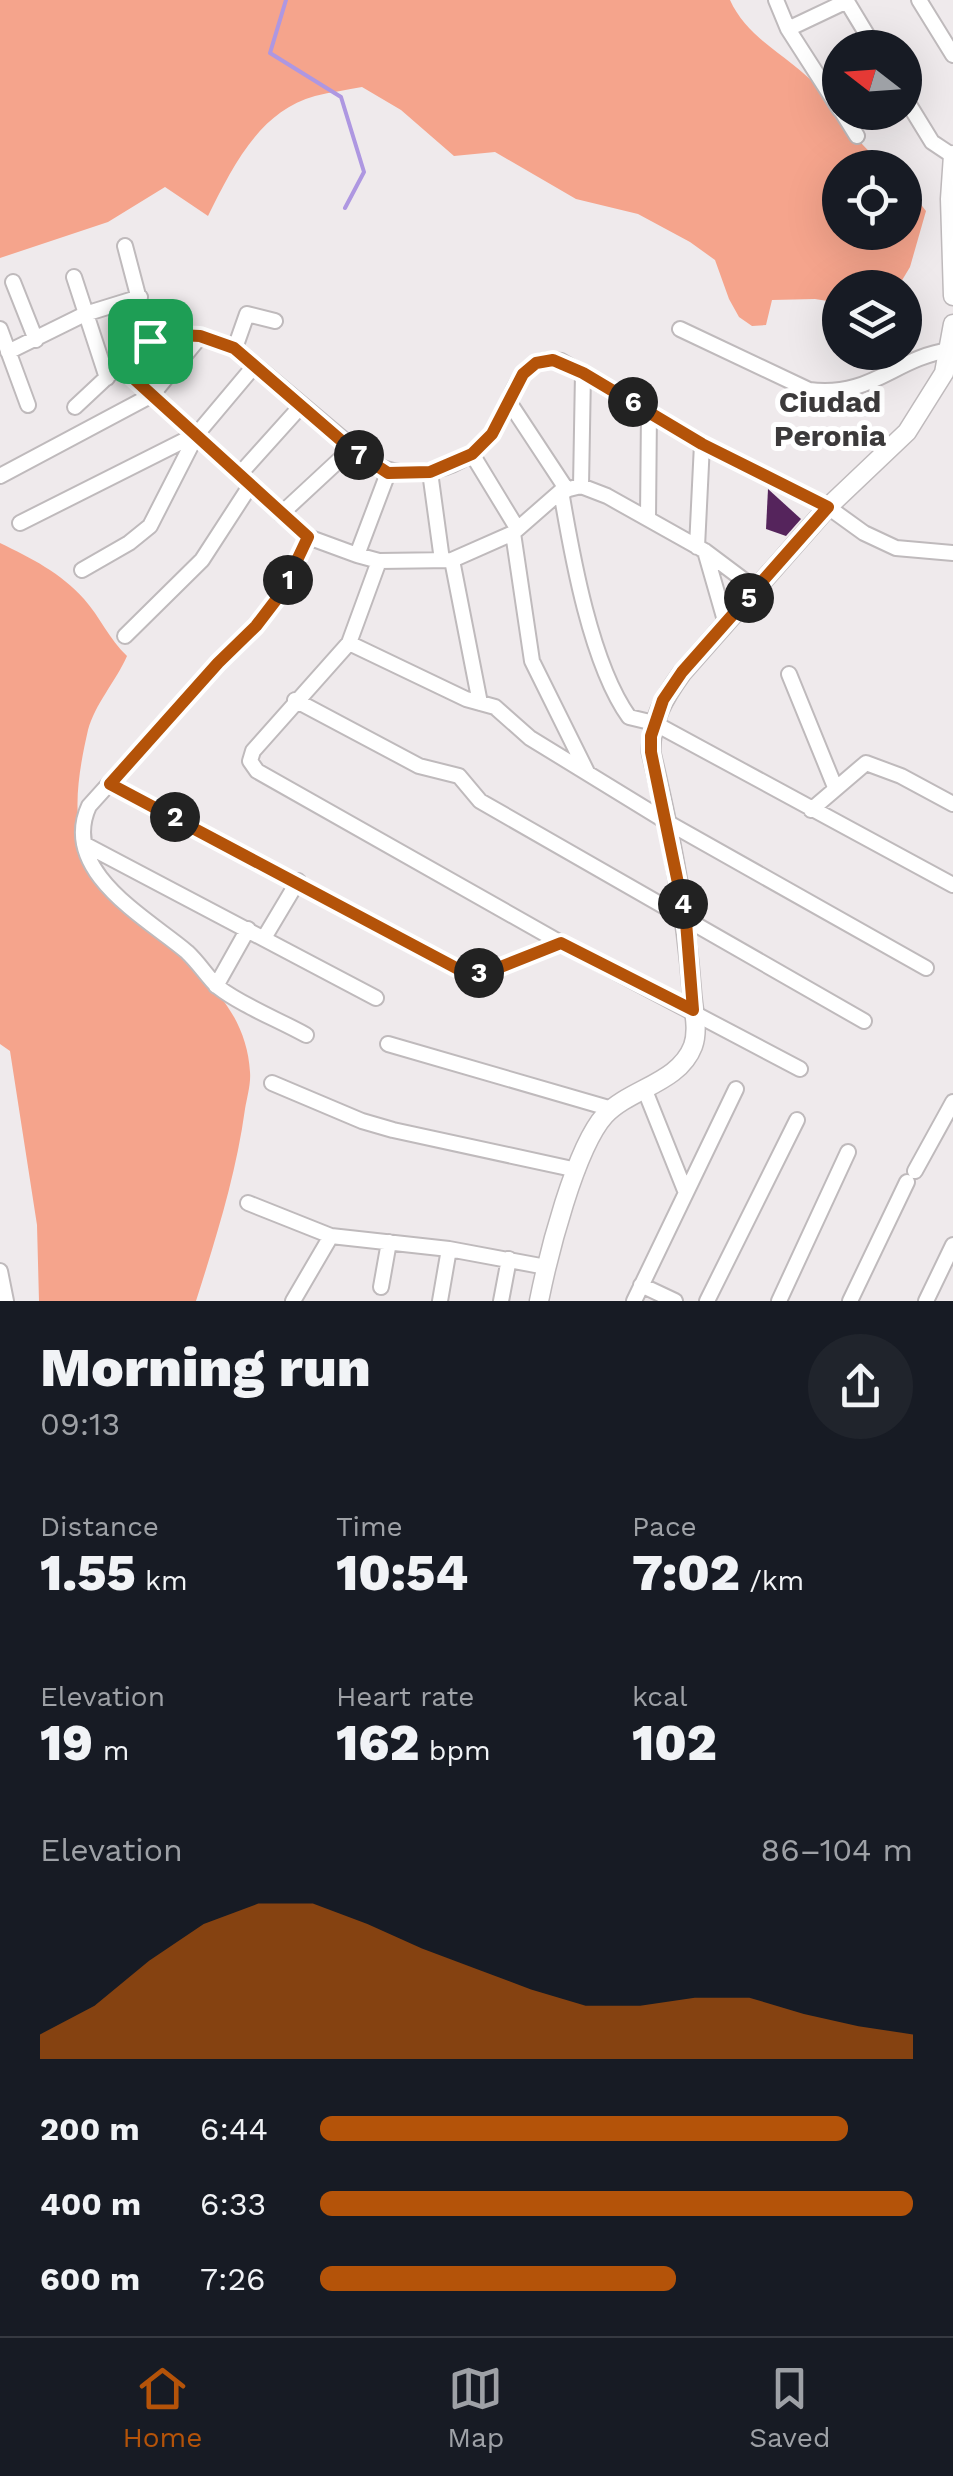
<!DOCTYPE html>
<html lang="en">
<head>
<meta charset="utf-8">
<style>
	:root { --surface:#171b24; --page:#20242c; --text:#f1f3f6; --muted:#9ea1a6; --line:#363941; --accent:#b45309 }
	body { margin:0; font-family:"Work Sans",sans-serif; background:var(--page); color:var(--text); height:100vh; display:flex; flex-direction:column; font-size:38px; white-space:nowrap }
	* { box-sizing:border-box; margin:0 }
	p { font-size:32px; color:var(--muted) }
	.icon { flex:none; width:55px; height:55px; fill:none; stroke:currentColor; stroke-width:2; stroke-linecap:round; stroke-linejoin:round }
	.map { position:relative; height:1301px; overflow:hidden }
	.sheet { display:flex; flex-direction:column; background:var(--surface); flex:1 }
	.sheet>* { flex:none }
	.needle { width:65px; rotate:287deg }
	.tools { position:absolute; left:822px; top:30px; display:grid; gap:20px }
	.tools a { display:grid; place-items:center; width:100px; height:100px; border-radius:50%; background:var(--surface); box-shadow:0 10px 40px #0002; font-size:50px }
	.pin { position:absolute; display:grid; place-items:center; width:85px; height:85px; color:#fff; margin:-42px; border-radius:20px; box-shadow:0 5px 15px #0006 }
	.km { position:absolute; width:50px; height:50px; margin:-25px; border-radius:50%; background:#222; color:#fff; font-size:28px; line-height:50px; text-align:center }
	.round { display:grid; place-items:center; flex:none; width:105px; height:105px; border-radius:52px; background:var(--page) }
	.summary { display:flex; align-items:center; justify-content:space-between; height:170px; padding:0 40px }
	h1 { font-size:55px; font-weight:800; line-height:75px }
	.metrics { display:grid; grid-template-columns:repeat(3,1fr); gap:15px; height:170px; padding:10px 40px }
	.metrics div { display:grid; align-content:center }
	.metrics b { font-size:50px; font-weight:800 }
	.metrics small { font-size:28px; font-weight:400 }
	.metrics p { font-size:28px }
	.chart { height:280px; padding:20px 40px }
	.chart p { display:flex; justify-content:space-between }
	.chart svg { width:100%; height:180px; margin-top:10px; fill:var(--accent); opacity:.7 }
	ul { padding:0 40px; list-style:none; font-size:32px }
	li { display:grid; grid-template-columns:160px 120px 1fr; align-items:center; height:75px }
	li i { height:25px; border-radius:12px; background:var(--accent) }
	.tabs { display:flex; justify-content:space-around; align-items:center; height:140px; border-top:2px solid var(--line); background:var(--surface); font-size:28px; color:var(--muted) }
	.tabs a { display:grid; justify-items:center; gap:5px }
	.tabs .on { color:var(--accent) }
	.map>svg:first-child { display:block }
	.green { fill:#f5a48c }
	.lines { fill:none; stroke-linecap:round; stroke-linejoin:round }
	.stream { stroke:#ae97e1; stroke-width:4 }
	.building { fill:#55245c }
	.minor-casing { stroke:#bfbabc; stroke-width:18 }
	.major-casing { stroke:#bfbabc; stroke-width:21 }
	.minor { stroke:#fff; stroke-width:14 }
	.major { stroke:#fff; stroke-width:18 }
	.route-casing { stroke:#fff; stroke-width:20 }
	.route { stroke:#b45309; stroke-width:12 }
	.labels { text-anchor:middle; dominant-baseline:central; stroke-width:10; stroke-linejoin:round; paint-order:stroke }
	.neighbourhood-label { font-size:30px; font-weight:bold; fill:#3c3a3b; stroke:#fff }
</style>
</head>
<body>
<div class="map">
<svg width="953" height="1301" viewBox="0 0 953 1301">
	<rect width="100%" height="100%" fill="#efeaec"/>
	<path class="green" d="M0 0H730C749 42 793 57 820 90 845 120 854 141 887 167L840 168V232H905V184L926 211 910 267 898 287 840 288V303L815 299 772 300 766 325 752 326 739 317 729 299 715 260 690 242 638 214 576 199 495 152 454 156 401 110 362 87C347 90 331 92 315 96 259 111 232 168 208 216L165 187 108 222 0 258Z
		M0 543C31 558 61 573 84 599 100 617 109 639 127 656 116 681 95 704 88 730 80 765 70 816 86 850 123 936 244 968 250 1072 251 1084 247 1097 245 1109 236 1175 216 1238 196 1301H39L37 1225 10 1051 0 1044Z"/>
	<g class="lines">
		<path class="stream" d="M286 0 270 53 341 97 364 172 345 208"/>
	</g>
	<path class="building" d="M768 489 801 519 786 536 766 529Z"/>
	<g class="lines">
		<defs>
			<path id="minor" d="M776 0 788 29 840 110
				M846 0 875 48
				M919 0 953 55
				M788 29 847 1
				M905 98 932 142 953 156
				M842 112 857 136
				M125 246 150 341
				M74 277 107 378
				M13 282 36 340
				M0 329 28 405
				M680 329 809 390C872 398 894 358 950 350
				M235 348 247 314 275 321
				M8 352 85 314 140 297
				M120 366 308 537 357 555 379 561 452 560 513 533 561 491 581 486 607 496 705 551 757 590
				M509 402 567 490
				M75 407 137 349 150 341 177 335 200 337 235 348 370 462C409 485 467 470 493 432 506 414 511 387 526 371 535 360 548 359 561 361L702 444 828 507 864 533 896 548 953 553
				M472 454 517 528
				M430 472 442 560
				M239 475 301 406
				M0 476 152 395 200 337
				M581 486 583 373
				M561 491C572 556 591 664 629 717L654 723 953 885
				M281 514 351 449
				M648 518 649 411
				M20 523 197 434
				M513 533 532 661 587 772
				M697 547 702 444
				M705 551 726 624
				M357 555 388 473
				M452 560 480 703
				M379 561 349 643 253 751 250 761 257 771 561 943 800 1069
				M82 570 129 543 150 526 197 434 255 365
				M125 636 202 560 250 486
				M349 643 466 699 495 707 530 738 667 822 926 968
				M789 674 835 787
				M295 700 419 766 459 776 480 801 864 1021
				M111 784 457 969 476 974 489 972 561 943
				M811 810 866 763 901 776 953 804
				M84 844 376 998
				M264 938 298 881
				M216 986 248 929
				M306 1035C279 1020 241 1005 218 987 208 978 199 963 187 952 147 918 59 871 89 806L218 663 256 626 281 592 308 537
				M388 1044 612 1109
				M272 1083 362 1121 393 1130 577 1170
				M644 1088 686 1193
				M915 1171 953 1102
				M248 1203 331 1236 449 1249 546 1267
				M0 1271 6 1301
				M641 1285 675 1301
				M381 1287 389 1242
				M293 1301 331 1236
				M440 1301 449 1249
				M501 1301 509 1259
				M634 1301 736 1089
				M707 1301 797 1120
				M779 1301 848 1152
				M850 1301 907 1182
				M926 1301 953 1245"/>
			<path id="major" d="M953 155 950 199 953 296
				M539 1301C548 1256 575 1148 605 1115 631 1088 679 1083 693 1046 699 1029 693 1009 692 993 686 911 670 832 651 752 651 720 664 698 682 673L828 507 907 432 944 373 953 324"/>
		</defs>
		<use href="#minor" class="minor-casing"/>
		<use href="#major" class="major-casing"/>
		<use href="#minor" class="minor"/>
		<use href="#major" class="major"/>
	</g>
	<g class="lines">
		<defs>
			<path id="route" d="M177 335 200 336 234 348 351 449 388 473 430 472 472 454 492 434 523 374 536 363 553 360 583 373 702 444 828 507 682 672 663 700 651 736V752L686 922 693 1010 561 943 488 972 476 974 458 969 110 784 218 663 256 626 282 592 308 537 120 366 150 341Z"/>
		</defs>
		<use href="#route" class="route-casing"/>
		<use href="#route" class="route"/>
	</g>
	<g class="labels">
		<g class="neighbourhood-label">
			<text x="830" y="401">Ciudad<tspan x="830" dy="34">Peronia</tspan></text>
		</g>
	</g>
</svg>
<div class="tools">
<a><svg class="needle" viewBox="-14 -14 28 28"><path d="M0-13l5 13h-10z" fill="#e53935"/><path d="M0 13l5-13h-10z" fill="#9ea1a6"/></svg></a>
<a><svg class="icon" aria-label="locate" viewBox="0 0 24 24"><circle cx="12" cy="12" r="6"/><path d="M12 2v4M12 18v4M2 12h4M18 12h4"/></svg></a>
<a><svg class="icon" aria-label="layers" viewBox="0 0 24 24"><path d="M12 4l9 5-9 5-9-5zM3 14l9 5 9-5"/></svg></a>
</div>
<div class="pin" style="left:150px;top:341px;background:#1e9e55"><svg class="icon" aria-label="arrive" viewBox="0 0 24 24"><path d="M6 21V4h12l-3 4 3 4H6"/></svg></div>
<b class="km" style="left:288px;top:580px">1</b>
<b class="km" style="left:175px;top:817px">2</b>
<b class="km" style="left:479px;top:973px">3</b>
<b class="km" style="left:683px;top:904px">4</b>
<b class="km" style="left:749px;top:598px">5</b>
<b class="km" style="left:633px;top:402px">6</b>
<b class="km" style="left:359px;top:455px">7</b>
</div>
<section class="sheet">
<div class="summary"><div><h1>Morning run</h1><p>09:13</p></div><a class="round"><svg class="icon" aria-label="share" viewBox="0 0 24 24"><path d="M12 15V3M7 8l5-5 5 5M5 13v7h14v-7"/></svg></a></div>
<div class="metrics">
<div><p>Distance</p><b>1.55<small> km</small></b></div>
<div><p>Time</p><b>10:54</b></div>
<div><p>Pace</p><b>7:02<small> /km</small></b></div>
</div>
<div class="metrics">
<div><p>Elevation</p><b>19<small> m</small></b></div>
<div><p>Heart rate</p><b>162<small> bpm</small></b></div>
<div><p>kcal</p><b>102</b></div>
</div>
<div class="chart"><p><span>Elevation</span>86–104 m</p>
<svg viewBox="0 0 160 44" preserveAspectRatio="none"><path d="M0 44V38L10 31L20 20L30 11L40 6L50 6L60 11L70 17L80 22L90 27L100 31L110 31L120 29L130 29L140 33L150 36L160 38V44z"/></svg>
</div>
<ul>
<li><b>200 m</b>6:44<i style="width:89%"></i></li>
<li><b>400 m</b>6:33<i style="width:100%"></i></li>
<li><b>600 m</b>7:26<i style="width:60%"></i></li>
</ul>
</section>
<nav class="tabs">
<a class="on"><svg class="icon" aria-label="home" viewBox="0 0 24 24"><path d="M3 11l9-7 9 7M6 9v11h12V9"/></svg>Home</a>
<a><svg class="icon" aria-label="map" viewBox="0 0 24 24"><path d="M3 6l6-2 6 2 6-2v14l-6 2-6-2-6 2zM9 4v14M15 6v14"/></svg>Map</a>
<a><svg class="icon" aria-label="saved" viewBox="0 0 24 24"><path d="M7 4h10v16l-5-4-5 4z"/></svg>Saved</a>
</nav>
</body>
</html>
